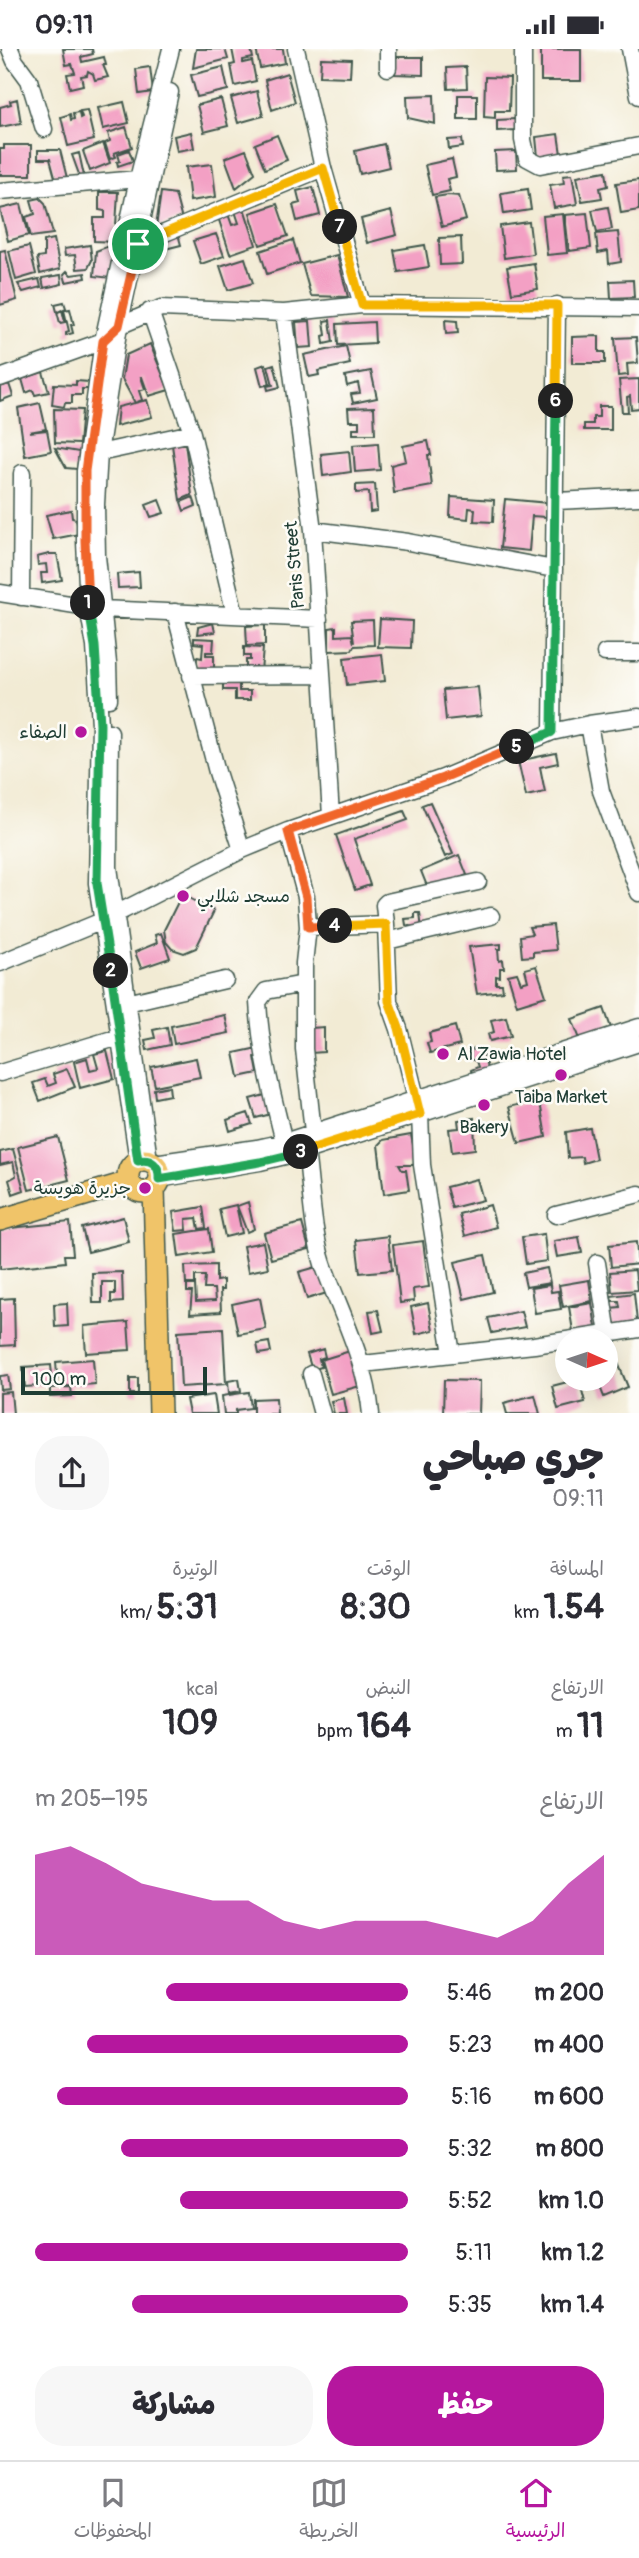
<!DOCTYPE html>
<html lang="ar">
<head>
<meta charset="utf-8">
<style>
	:root { --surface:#fff; --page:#f7f7f7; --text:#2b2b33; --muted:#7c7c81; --line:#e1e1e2; --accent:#b5179e }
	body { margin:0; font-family:Pangolin,"Playpen Sans Arabic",sans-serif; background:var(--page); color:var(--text); direction:rtl; height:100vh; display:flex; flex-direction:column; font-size:26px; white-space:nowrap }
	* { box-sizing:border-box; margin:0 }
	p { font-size:23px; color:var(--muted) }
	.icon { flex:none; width:38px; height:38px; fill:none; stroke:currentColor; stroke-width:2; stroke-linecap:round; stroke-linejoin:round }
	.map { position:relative; height:1364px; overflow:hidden; direction:ltr }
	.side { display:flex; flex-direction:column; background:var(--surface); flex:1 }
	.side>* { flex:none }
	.needle { width:46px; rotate:93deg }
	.controls { position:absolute; left:555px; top:1279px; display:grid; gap:14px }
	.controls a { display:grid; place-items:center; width:63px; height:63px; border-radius:50%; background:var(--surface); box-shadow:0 7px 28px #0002; font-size:35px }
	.scale { position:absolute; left:21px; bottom:18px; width:186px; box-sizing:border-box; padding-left:7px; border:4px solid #1f3d34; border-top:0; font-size:19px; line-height:24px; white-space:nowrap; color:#1f3d34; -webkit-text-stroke:5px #fdfcf7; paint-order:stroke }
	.pin { position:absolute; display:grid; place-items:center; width:60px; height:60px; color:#fff; margin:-30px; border:4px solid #fff; border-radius:50%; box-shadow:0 2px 7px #0007 }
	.km { position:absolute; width:35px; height:35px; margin:-18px; border-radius:50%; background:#222; color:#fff; font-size:19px; line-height:35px; text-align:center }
	.round { display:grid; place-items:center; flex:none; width:74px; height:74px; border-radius:28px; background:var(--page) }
	.overview { display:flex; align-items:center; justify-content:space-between; height:119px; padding:0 35px }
	h1 { font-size:38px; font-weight:800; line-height:52px }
	.figures { display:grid; grid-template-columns:repeat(3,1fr); gap:10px; height:119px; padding:7px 35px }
	.figures div { display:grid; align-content:center }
	.figures b { font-size:35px; font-weight:800 }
	.figures small { font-size:19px; font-weight:400 }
	.figures p { font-size:19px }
	.chart { height:196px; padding:14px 35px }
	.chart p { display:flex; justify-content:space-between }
	.chart svg { width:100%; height:126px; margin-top:7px; fill:var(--accent); opacity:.7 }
	.action { display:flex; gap:14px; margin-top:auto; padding:14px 35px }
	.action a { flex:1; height:80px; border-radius:28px; background:var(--accent); color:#fff; font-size:28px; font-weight:800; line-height:80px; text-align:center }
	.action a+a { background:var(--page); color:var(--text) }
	ul { padding:0 35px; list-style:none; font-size:23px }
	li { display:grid; grid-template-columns:112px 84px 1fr; align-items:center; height:52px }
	li i { height:18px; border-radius:9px; background:var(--accent) }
	.status { display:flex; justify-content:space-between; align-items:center; height:49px; padding:0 35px; background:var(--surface); direction:ltr }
	.status svg { height:19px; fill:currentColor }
	.tabs { display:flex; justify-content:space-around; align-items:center; height:98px; border-top:2px solid var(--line); background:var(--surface); font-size:19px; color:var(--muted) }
	.tabs a { display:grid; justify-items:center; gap:4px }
	.tabs .active { color:var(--accent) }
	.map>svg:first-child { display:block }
	.building { fill:#f3a0c4 }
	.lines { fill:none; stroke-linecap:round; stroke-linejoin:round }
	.minor-casing { stroke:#3f574c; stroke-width:19 }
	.major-casing { stroke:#3f574c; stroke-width:24 }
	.minor { stroke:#fff; stroke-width:16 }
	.major { stroke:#f0c469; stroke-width:21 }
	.split-1-casing { stroke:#fff; stroke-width:14 }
	.split-2-casing { stroke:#fff; stroke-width:14 }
	.split-3-casing { stroke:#fff; stroke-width:14 }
	.split-4-casing { stroke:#fff; stroke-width:14 }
	.split-5-casing { stroke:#fff; stroke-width:14 }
	.split-6-casing { stroke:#fff; stroke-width:14 }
	.split-7-casing { stroke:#fff; stroke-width:14 }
	.split-8-casing { stroke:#fff; stroke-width:14 }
	.split-1 { stroke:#f0652b; stroke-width:9 }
	.split-2 { stroke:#22a559; stroke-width:9 }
	.split-3 { stroke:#22a559; stroke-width:9 }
	.split-4 { stroke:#f5b400; stroke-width:9 }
	.split-5 { stroke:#f0652b; stroke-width:9 }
	.split-6 { stroke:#22a559; stroke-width:9 }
	.split-7 { stroke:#f5b400; stroke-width:9 }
	.split-8 { stroke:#f5b400; stroke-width:9 }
	.poi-dot { fill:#b5179e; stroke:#fdfcf7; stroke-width:2.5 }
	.labels { text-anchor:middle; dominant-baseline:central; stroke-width:5; stroke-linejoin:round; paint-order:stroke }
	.street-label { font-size:18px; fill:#1f3d34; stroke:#fdfcf7 }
	.poi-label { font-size:18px; fill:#1f3d34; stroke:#fdfcf7; text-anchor:end }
</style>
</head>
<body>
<div class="status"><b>09:11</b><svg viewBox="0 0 49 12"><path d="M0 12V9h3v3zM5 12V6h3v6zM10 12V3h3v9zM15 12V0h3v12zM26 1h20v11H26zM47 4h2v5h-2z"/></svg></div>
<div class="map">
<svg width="639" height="1365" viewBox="0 0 639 1365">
	<rect width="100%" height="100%" fill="#fdfcf7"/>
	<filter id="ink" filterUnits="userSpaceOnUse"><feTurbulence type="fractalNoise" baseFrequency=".0143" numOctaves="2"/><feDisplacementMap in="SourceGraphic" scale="14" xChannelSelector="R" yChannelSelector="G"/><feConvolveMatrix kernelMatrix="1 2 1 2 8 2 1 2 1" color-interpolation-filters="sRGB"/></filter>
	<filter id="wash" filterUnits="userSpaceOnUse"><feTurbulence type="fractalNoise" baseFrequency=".00686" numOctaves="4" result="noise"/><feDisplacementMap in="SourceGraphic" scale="28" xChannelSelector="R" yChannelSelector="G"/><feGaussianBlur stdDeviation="1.57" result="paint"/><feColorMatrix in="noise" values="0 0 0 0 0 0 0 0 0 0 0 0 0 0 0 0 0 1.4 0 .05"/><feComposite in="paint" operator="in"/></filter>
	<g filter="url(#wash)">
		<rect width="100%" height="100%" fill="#f2ebd4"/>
		<g id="blocks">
			<path class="building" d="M63 0H92L93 5 81 8 82 13 104 8 106 16H103L108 28 95 31 93 25 88 22 87 26 81 27 83 36 70 39 67 25 75 24 72 15 66 16Z
				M196 0H225L228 10 193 19Z
				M232 0H251L253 9 243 11V14L252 12 256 32 235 37 231 16 235 15Z
				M256 0H283L285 14 260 19Z
				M541 0H581V32H541Z
				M395 8H423V26L395 25Z
				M321 9 351 10 350 28 320 27Z
				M150 18 153 43 139 45 136 20Z
				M223 18 228 41 197 48 191 26Z
				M466 18 467 39 448 40 447 19Z
				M287 24 295 53 272 61 265 31Z
				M485 28 510 29 509 62H495V69L484 68Z
				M257 42 263 67 238 74 231 49Z
				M434 46 435 75 408 69 407 47Z
				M458 46H477V70H458Z
				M17 50 21 74 0 78V58L11 55 10 52Z
				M221 50 228 77 204 83 197 56Z
				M124 53 129 74 103 80 98 59Z
				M87 61 94 91 68 97 61 68 70 65 71 71 74 70 73 64 79 63 80 69 82 68 80 62Z
				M516 70 517 81 497 82V71Z
				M126 78 132 98 114 104 116 108 110 110 105 94 110 92 108 84Z
				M191 83 194 99 177 102 174 87Z
				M558 85 561 105 538 108 536 88Z
				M277 86 287 111 265 120 255 95Z
				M462 90 463 98 449 100 448 91Z
				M103 94 110 114 90 122 83 102Z
				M384 95 389 118 360 125 355 102Z
				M4 96H31V126H0V100H4Z
				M38 101H60L67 129 56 132 50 110H38Z
				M129 101 133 112 118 117 117 113 120 112 118 105Z
				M246 101 255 124 236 139 225 109Z
				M516 102 517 120 496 121 495 103Z
				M79 104 84 127 80 128 72 106Z
				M452 110 456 128 447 130 450 142 432 146 425 116Z
				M212 115 216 148 190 152 186 118Z
				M606 122 608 137 600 139 602 149 582 152 577 127Z
				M572 125 577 155 554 159 550 136 564 134 563 126Z
				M639 131V161L621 164 616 134Z
				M313 138 320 166 297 172 293 156 300 154 297 142Z
				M528 140 531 161 504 165 501 144Z
				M99 143H118L115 193 94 192V169H105V162L99 161Z
				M161 143 175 145 182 171 156 178Z
				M448 146 459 147 466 171 442 178 435 148Z
				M40 149 45 154 53 185 31 188 26 168 35 165 31 151Z
				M21 155 29 186 8 192 0 160Z
				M277 155 288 187 260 196 250 164Z
				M608 158 612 180 597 183 592 161Z
				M244 159 256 196 230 205 218 168 228 165 232 176 239 174 235 162Z
				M391 162 397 186 367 194 361 170Z
				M587 164 591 199 569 202 565 166Z
				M563 165 567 204 547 206 543 167Z
				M529 173 533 205 504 209 500 177Z
				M618 183 621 213 609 215 608 202 598 204 596 185Z
				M178 185 181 196 161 201 158 190Z
				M216 185 224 207 201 215 193 192Z
				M461 188 462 215 440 216 439 189Z
				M54 190 60 220 40 225 37 209 44 208V192Z
				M293 191 300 214 267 225 260 202Z
				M114 195 110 229 94 227 96 202Z
				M90 196 92 211 88 219 77 220 75 206 65 207 64 200Z
				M425 196 429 218 398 223 394 201Z
				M29 197 36 225 16 231 9 202Z
				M5 201 17 251 0 256V202Z
				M337 206 348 248 311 247 302 215Z
				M245 209 253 234 228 241 220 217Z
				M534 214 538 240 512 244 507 218Z
				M67 222 71 226 85 224 86 229 66 233 64 225Z
				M61 226 62 235 44 239 42 229Z
				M39 230 41 238 23 243 18 235Z
				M633 231 634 248 611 249 610 232Z
				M64 253 66 259 58 263 62 261 65 273 60 274 55 255Z
				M70 260 74 276H71L73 284 66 286V283L69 282 64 261Z
				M330 271 333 293 324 295 323 287 326 286 324 272Z
				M445 271 457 272 458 284 446 285Z
				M310 272 312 298 298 299 296 273Z
				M374 273 375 294 338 296 337 275Z
				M599 287V303H605V314H572V288Z
				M636 288 638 314 627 315 628 326 618 327 615 289Z
				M150 295 169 341 149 347 142 328H141L145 340 139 342 142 351 135 354 122 330 126 306Z
				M346 297 350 315 318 322 319 326 309 328 304 306Z
				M265 315 270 335 262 337 257 318Z
				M274 315 280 338 268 341 267 337 273 336 268 317Z
				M371 322 377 349 353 354 351 345 360 344 358 334 347 337 345 327Z
				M43 323 49 343 35 346 33 341 26 344 22 330Z
				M639 330V359L631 360 630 347 627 348 628 363H622L619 331Z
				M76 332 89 333 88 340H82V346H72V354H65L64 358 52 356 54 335 76 336Z
				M9 335 13 347 0 352V338Z
				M147 351 152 368 116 377 118 358Z
				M40 354 46 380 29 383 47 381 51 402 25 407 18 359Z
				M599 357H611V381H584V375H593V368H599Z
				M374 358 375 385H353V379H359V372H349L348 359Z
				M54 360 82 361 79 395 55 394Z
				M428 392 431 406H428L432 437 394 444 391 416 406 412 403 397Z
				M185 394 192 446 180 451 172 396Z
				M378 394 380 421 355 423 353 396Z
				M55 399 79 403 77 420 66 419Z
				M349 402 351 423 323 427 321 405Z
				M375 435 377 462 370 463 369 443 356 444V436Z
				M193 448 196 457 184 462 181 453Z
				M451 448 494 451 493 473 474 472 475 460 469 459 468 470 450 468Z
				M505 450 548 454 546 468 532 467 529 502 500 499Z
				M159 451 164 464 151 468 146 456Z
				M71 461 72 469 76 470 79 485 53 490 46 466Z
				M49 505H57L62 531 42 534 41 524H47L46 515 38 516 37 508Z
				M139 523 140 538 118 539 117 525Z
				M380 570 412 572 411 599 378 598Z
				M373 571 374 596 354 597 352 601 329 602V579L336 578V587L352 586 354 594 351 572Z
				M213 574 215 583 197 585 198 578Z
				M265 576V596L247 597 246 577Z
				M194 589 214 590 213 603H206V606H214V623L196 622 197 608 202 609 203 595 194 594Z
				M244 598 263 599 261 623 246 622V611H250V607H244Z
				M382 605 385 632 347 636 344 609Z
				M223 631H239V642H250V651H235V641H223Z
				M478 638 481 667 446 671 443 641Z
				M556 704 558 714 540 718 545 743 526 747 518 712Z
				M430 753 453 805 445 808 422 756Z
				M404 762 408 771 354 790 370 836 355 841 336 786Z
				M459 806 467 826 429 842 421 822Z
				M185 847 214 862 196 899 184 904 172 900 166 893 164 881 180 849Z
				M415 864H420L422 881 406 876 405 870 415 869Z
				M553 876 556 901 533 903V907L522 908 520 887 532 885 529 878Z
				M161 884 170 909 141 919 135 903 157 894 155 886Z
				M501 895V900H498L499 912 503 911 504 919H500V928L496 927V935H502L503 942 477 945 469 898Z
				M536 917 546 947 517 956 508 926 517 924 521 934 528 932 525 920Z
				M604 959 611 979 580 990 572 970Z
				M225 966 229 984 174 995 171 977Z
				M506 968 511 987 490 992 488 985 494 983 491 971Z
				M455 977 460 996 430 1004 427 994 431 993 429 984Z
				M167 978 170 996 147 1001 145 991 155 989 153 981Z
				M324 978V1003L311 1004V979Z
				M258 999 260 1007 255 1008 258 1024 239 1028 234 1004Z
				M482 999 488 1024 472 1028 471 1021 478 1018 476 1012 471 1010V1001Z
				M107 1002 114 1030 80 1039 74 1013 87 1009 90 1021 98 1019 94 1005Z
				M196 1009 200 1028 155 1037 151 1018Z
				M67 1020 75 1038 40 1052 33 1034 45 1030 48 1037 56 1034 53 1025Z
				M169 1037 170 1046 155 1049 154 1040Z
				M265 1046 271 1065 256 1069 250 1050Z
				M530 1053 532 1055 540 1053 546 1088 519 1094 509 1058Z
				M248 1064 252 1075 230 1082 227 1071Z
				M474 1069 475 1100 452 1103 449 1080 459 1079 458 1071Z
				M590 1079 596 1110 583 1114 582 1108 568 1109 566 1083Z
				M411 1086 417 1116H399L402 1121H406L409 1141 384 1145 378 1096 383 1091Z
				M58 1088 69 1131 29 1141 18 1098Z
				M13 1100 24 1141 13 1145 9 1131 16 1127 13 1113 0 1116V1103Z
				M477 1130 483 1151 452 1159 446 1138Z
				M248 1153 254 1180 247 1183 237 1157Z
				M236 1156 242 1184 225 1188 219 1160Z
				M490 1156 496 1178 465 1187 459 1165Z
				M203 1158 206 1179 199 1180 197 1169 186 1170 187 1181 176 1182 173 1163Z
				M123 1168 129 1193 88 1203 82 1179Z
				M70 1173 73 1206H64L65 1213 0 1220V1180Z
				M302 1174 309 1200 271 1210 264 1184Z
				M209 1180 212 1203 179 1208 176 1185Z
				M544 1185 547 1212 526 1215 522 1188Z
				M388 1187 392 1221 360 1224 356 1191Z
				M579 1188 582 1204 557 1208 554 1192Z
				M423 1192 429 1238 413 1240 414 1252 400 1254 393 1196Z
				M263 1193 268 1219 248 1223 243 1197Z
				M636 1193 638 1215 611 1218 609 1196Z
				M485 1206 493 1243 464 1250 455 1213Z
				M216 1216V1232L223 1231V1241H220L221 1263 190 1265 192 1243H187V1236H195L196 1253 215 1252 214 1240H204L205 1227H195V1235H186L185 1217Z
				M320 1217 327 1244 307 1250 299 1223Z
				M547 1219 550 1234 526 1238 523 1224Z
				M635 1221 637 1241 612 1243 610 1223Z
				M122 1223 123 1253 111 1254V1245H115V1233H102V1254H93L92 1224Z
				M589 1231 592 1252 563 1258 559 1236Z
				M550 1236 551 1243 558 1242 561 1260 535 1264 531 1239Z
				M634 1244 637 1273 612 1276 610 1259 620 1258 619 1252H612L611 1247Z
				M14 1249 15 1296 0 1297V1250Z
				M260 1249 266 1280 238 1285 232 1255Z
				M67 1254 68 1277 55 1278 54 1255Z
				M428 1254 433 1281 416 1285 411 1258Z
				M592 1254 597 1284 574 1288 569 1258Z
				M378 1261 383 1282 373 1284 369 1262Z
				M521 1262 525 1278 492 1284 488 1269Z
				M128 1273 130 1301 86 1304 84 1277Z
				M223 1279 226 1335 181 1338 178 1282Z
				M269 1293 271 1303 259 1305 257 1295Z
				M323 1300 325 1308 319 1310 321 1318 312 1321 307 1305Z
				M350 1302 360 1337 331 1345 321 1311Z
				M93 1310 95 1335 58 1338 56 1313Z
				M618 1314 628 1338 604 1348 597 1330H606V1320Z
				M51 1316 53 1336 25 1338 23 1318Z
				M8 1326 10 1340 1 1341 0 1327Z
				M130 1329H138V1345H130Z
				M239 1330 241 1342 229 1344 228 1332Z
				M579 1330 585 1353 558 1360 552 1337Z
				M444 1331 480 1332 479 1365H443Z
				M71 1338 72 1347 50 1348V1339Z
				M11 1343 13 1365H0V1344Z
				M249 1343 251 1359 236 1361V1365H224L222 1347Z
				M214 1346 217 1365H189L186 1350Z
				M535 1346 540 1365H507L504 1354Z
				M276 1349 277 1365H253V1350Z
				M344 1349 347 1365H334L331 1352Z"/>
		</g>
	</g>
	<g filter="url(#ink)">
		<use href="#blocks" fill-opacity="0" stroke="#3f574c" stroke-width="2"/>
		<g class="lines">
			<defs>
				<path id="minor" d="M10 0 15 12 29 31 44 80
					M296 0 323 119 362 256
					M523 0V91L527 109 540 116 639 97
					M630 0 639 47
					M388 19V0
					M0 142 138 130
					M138 195 323 119
					M150 262 192 384 235 565
					M284 264 313 481 331 767
					M0 329 103 292 119 277 161 259 284 264 362 256 639 259
					M99 404 192 384
					M556 452 639 448
					M313 481 408 493 554 520
					M0 544 88 558
					M21 548 22 424
					M102 560 319 570
					M175 563 217 723 242 801
					M605 604H639
					M191 627 322 626
					M109 650 108 614 97 507 96 455 99 404 119 277 170 43
					M589 675 601 742 639 844
					M110 683 109 818 149 1111
					M552 683 557 256
					M288 782 306 848 308 878 304 914V1000L313 1083
					M386 875 384 856 387 853 478 833
					M308 878 386 875 389 952 399 980 420 1065 422 1116 452 1305
					M387 892 491 867
					M0 914 102 872 242 801 288 782 443 729 552 683 589 675 639 668
					M127 954 225 931
					M0 1024 119 988
					M284 1093C272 1043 261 1005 258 953L266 942 304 935
					M306 1102C311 1137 312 1181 323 1215 341 1265 366 1311 371 1365
					M138 1112 97 834 100 675 95 597 88 558 85 492V422L103 292 138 130 171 0
					M154 1114 257 1099 284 1093 639 978
					M159 1130 260 1113 306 1102 639 994
					M556 1166 639 1145
					M597 1214 608 1285
					M363 1315 534 1296 639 1280
					M311 1325 322 1365"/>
				<path id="major" d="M128 1127a16 16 0 1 1 32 0a16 16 0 1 1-32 0Z
					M154 1139 160 1365
					M0 1171 129 1133"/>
			</defs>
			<use href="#minor" class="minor-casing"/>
			<use href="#major" class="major-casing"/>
			<use href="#minor" class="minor"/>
			<use href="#major" class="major"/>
		</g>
	</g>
	<g class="lines" filter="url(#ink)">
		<defs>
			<path id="split-1" d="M88 554 85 492V422L103 292 119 277 138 195"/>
			<path id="split-2" d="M88 554 95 597 100 675 97 834 111 922"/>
			<path id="split-3" d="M111 922 138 1112C151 1109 160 1116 159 1130L260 1113 301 1103"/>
			<path id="split-4" d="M301 1103 420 1065 399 979 389 952 386 875 335 877"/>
			<path id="split-5" d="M335 877 308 878 306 848 288 782 443 729 517 698"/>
			<path id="split-6" d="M517 698 552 683 556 352"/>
			<path id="split-7" d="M340 178 362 256H557L556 352"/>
			<path id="split-8" d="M138 195 323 119 340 178"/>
		</defs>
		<use href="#split-1" class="split-1-casing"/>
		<use href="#split-2" class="split-2-casing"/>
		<use href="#split-3" class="split-3-casing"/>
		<use href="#split-4" class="split-4-casing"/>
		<use href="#split-5" class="split-5-casing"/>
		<use href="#split-6" class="split-6-casing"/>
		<use href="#split-7" class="split-7-casing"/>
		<use href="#split-8" class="split-8-casing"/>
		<use href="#split-1" class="split-1"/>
		<use href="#split-2" class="split-2"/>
		<use href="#split-3" class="split-3"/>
		<use href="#split-4" class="split-4"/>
		<use href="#split-5" class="split-5"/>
		<use href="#split-6" class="split-6"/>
		<use href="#split-7" class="split-7"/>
		<use href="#split-8" class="split-8"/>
	</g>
	<g class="poi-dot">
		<circle cx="81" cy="683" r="7"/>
		<circle cx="183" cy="847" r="7"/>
		<circle cx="443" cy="1005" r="7"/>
		<circle cx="561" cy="1026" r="7"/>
		<circle cx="484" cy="1056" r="7"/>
		<circle cx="145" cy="1139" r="7"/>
	</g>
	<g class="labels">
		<g class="street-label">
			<text transform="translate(295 516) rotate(-95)">Paris Street</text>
		</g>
		<g class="poi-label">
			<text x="67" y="683">الصفاء</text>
			<text x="197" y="847" text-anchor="start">مسجد شلابي</text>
			<text x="457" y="1005" text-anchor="start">Al Zawia Hotel</text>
			<text x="561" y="1048" text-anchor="middle">Taiba Market</text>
			<text x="484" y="1078" text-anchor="middle">Bakery</text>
			<text x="131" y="1139">جزيرة هويسة</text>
		</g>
	</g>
</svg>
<div class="controls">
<a><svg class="needle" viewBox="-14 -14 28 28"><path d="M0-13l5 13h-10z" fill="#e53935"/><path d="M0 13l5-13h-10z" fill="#7c7c81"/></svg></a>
</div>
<div class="scale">100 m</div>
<div class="pin" style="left:138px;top:195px;background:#1e9e55"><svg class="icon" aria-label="arrive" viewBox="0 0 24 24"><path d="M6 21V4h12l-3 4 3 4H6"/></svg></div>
<b class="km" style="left:88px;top:554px">1</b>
<b class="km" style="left:111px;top:922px">2</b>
<b class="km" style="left:301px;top:1103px">3</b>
<b class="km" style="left:335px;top:877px">4</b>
<b class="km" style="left:517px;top:698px">5</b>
<b class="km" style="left:556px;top:352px">6</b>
<b class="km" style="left:340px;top:178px">7</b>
</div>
<section class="side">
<div class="overview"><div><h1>جري صباحي</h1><p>09:11</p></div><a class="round"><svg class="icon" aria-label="share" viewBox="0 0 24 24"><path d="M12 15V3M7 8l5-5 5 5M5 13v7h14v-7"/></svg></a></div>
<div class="figures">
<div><p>المسافة</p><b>1.54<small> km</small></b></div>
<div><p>الوقت</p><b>8:30</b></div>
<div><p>الوتيرة</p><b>5:31<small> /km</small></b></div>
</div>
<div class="figures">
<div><p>الارتفاع</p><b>11<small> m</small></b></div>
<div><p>النبض</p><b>164<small> bpm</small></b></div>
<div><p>kcal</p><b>109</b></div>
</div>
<div class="chart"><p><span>الارتفاع</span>195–205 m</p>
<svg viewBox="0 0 160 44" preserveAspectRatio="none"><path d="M0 44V9L10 6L20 12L30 19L40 22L50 25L60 25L70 32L80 35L90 32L100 32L110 32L120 35L130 38L140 32L150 19L160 9V44z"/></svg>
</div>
<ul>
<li><b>200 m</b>5:46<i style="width:65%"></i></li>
<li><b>400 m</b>5:23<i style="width:86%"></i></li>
<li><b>600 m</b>5:16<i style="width:94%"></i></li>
<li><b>800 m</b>5:32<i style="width:77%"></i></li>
<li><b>1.0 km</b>5:52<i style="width:61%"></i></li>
<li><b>1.2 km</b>5:11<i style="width:100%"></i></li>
<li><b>1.4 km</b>5:35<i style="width:74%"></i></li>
</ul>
<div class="action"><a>حفظ</a><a>مشاركة</a></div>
</section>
<nav class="tabs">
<a class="active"><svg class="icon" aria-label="home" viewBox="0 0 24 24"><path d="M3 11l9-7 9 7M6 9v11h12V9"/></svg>الرئيسية</a>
<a><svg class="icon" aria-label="map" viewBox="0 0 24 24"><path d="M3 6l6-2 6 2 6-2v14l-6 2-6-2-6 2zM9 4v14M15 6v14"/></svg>الخريطة</a>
<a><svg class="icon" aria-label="saved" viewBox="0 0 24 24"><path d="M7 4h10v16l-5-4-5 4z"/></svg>المحفوظات</a>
</nav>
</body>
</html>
